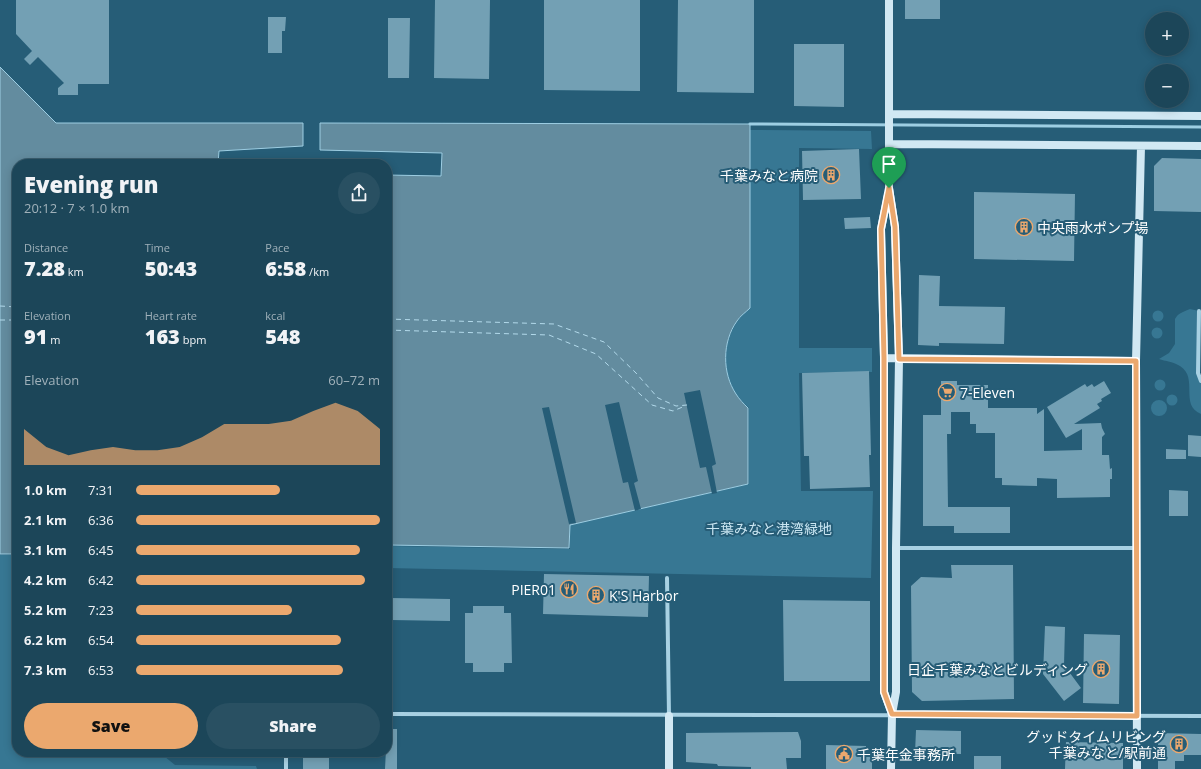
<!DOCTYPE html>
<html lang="en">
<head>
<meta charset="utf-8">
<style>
	:root { --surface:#1c4659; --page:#295062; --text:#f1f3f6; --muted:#a0b1ba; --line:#3a5e6f; --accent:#eba86e }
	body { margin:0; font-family:"Open Sans","Noto Sans JP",sans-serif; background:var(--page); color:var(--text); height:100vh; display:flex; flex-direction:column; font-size:15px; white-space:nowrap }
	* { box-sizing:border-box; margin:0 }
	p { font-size:13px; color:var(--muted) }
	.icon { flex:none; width:22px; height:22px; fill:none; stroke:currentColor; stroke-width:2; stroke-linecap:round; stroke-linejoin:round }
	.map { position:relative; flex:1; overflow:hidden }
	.details { position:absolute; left:12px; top:159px; width:380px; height:598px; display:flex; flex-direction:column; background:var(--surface); border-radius:16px; box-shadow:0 2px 10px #0003,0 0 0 1px var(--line) }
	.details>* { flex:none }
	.buttons { position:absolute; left:1145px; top:12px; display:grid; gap:8px }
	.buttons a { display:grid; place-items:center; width:44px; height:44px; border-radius:50%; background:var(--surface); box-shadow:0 2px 10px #0003,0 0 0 1px var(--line); font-size:20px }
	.pin { position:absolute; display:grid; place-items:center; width:34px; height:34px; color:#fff; margin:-41px -17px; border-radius:50% 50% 50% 0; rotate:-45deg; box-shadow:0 0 4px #0007 }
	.pin .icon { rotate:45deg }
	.round { display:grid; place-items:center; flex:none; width:42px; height:42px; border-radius:21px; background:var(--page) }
	.summary { display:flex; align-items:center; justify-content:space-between; height:68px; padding:0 12px }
	h1 { font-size:22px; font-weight:800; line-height:30px }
	.metrics { display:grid; grid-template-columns:repeat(3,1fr); gap:6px; height:68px; padding:4px 12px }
	.metrics div { display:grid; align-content:center }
	.metrics b { font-size:20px; font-weight:800 }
	.metrics small { font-size:11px; font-weight:400 }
	.metrics p { font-size:11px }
	.chart { height:112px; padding:8px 12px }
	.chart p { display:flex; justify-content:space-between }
	.chart svg { width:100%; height:72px; margin-top:4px; fill:var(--accent); opacity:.7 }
	.cta { display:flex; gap:8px; margin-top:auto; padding:8px 12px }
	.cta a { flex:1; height:46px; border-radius:24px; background:var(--accent); color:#111; font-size:16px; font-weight:800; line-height:46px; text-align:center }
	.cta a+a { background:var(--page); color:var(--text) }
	ul { padding:0 12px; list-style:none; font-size:13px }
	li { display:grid; grid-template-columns:64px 48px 1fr; align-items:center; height:30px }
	li i { height:10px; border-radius:5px; background:var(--accent) }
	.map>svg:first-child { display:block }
	.green { fill:#377793 }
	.water { fill:#638c9f; stroke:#9dcee3 }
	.pier { fill:#265d77 }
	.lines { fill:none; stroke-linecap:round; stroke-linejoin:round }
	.stream { stroke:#9dcee3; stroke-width:3 }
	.ferry { stroke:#b3daeb; stroke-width:1; stroke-dasharray:5 4; stroke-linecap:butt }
	.building { fill:#73a0b4 }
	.street { stroke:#a8d1e3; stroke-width:4 }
	.secondary { stroke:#d1e8f3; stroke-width:8 }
	.route-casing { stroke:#fff; stroke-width:8 }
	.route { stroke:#eba86e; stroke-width:5 }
	.labels { text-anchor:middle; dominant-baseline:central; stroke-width:4; stroke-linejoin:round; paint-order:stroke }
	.poi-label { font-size:14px; fill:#fff; stroke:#265d77; text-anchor:end }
	.park-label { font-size:14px; fill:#cae6f2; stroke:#265d77 }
</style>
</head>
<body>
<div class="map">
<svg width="1201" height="769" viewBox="0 0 1201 769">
	<rect width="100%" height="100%" fill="#265d77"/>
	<path class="green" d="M750 130 871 131 872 149 799 148V348H872V372L799 373 801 491H873L871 578 387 568V546L570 549V525L749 484V408C745 404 740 400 737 395 721 373 723 343 737 322 740 317 745 312 749 308Z
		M1190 309 1199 311 1198 373 1201 381V414C1179 405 1199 378 1180 366 1174 362 1165 361 1159 359L1169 353 1175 344V319C1178 313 1183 312 1190 309Z
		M1152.5 316a5.5 5.5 0 1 1 11 0a5.5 5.5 0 1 1-11 0Z
		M1151.5 333a5.5 5.5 0 1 1 11 0a5.5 5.5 0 1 1-11 0Z
		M1154.5 385a5.5 5.5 0 1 1 11 0a5.5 5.5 0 1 1-11 0Z
		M1166.5 400a5.5 5.5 0 1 1 11 0a5.5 5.5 0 1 1-11 0Z
		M1151 408a8 8 0 1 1 16 0a8 8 0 1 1-16 0Z
		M0 555H17V752H159L175 765 256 766 257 769H0Z"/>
	<path class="water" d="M0 67 56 123H303V146L219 151 218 164H17V554H0Z
		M320 123 750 124V308C746 312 740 316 737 321 722 342 722 373 736 394 739 399 744 404 748 408V484L570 525 569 548 387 545V175L441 176 442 153 320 150Z"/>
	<path class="pier" d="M700 390 716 464 712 466 717 493 712 494 706 467 700 468 684 393Z
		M619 402 638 481 634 483 641 509 635 511 628 482 623 483 605 405Z
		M549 407 576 523 569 524 542 408Z"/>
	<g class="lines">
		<path class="stream" d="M750 124 1201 127"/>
		<path class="ferry" d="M0 306 17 307
			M387 319 554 324 604 342 636 373 658 398 676 406 687 405
			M0 320H17
			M387 330 549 335 596 354 652 405 673 411 685 406"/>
	</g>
	<path class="building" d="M16 0H109V84H78V95H58V88L64 83 38 57 30 65 24 59 32 51 16 34Z
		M435 0H490L489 79 434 78Z
		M544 0H640V91L544 90Z
		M678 0H754V93L677 92Z
		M905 0H940V19H905Z
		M268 17H286L285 31H282V53H268Z
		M388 18H410L409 78H388Z
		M794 44H844V107L794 106Z
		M859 149 861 199 803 200 802 151Z
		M1162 158 1201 159V212L1154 211V166Z
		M974 192 1075 194 1074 261 974 259Z
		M870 217 871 228 845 229 844 218Z
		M919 275 940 276 939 306 1005 307 1004 344 939 343V346L918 345Z
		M869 371 871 455H869L870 487 810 489 809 456H804L802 373Z
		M941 381H957V385H988V408H1037V414L1044 409V451L1082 450V429L1066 438 1047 407 1085 384 1087 387 1092 384 1094 387 1104 381 1111 393 1101 399 1102 401 1097 404 1100 408 1074 424 1101 423 1102 428 1105 434 1102 437V455H1109L1110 469 1112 468V479H1110V497L1057 498V479L1037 478V486L1002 485V478H995V433H976V424H970V412H951V434H947L948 507H1010V533H954V526H923V415H941Z
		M1188 435 1201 436V457L1188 456Z
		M1166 449 1186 450V459H1166Z
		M1169 490 1188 491V516H1169Z
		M951 565H1013L1014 699 922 701 912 692 911 586 921 577 952 578Z
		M544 574 649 576 648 617 543 614Z
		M391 598 450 599V621L391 620Z
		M783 600 870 601V681H784Z
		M473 606H504V613H511L512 663H504V672H473V663H465V613H473Z
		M1045 626 1065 627 1064 665 1081 688 1064 701 1043 674Z
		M1084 634 1120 635 1119 704 1083 703Z
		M387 729H397V769H385Z
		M916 730 961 731V754L915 753Z
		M798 732 801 741V758H786L787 769H751V767L718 766 717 764 686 762V733Z
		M1158 733 1201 734V755H1184V761H1175V769H1158Z
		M1066 742 1123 743V769H1065Z
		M826 745 866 746V754H872V769H826Z
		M303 752H329V769H303Z
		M974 756H1001V769H974Z"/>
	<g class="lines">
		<path class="street" d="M1199 311 1198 373 1201 381
			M896 548H1136
			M667 578 669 716
			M387 714 1201 716
			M286 752V769"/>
		<path class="secondary" d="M889 0V188L895 227 899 359 896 548V692L892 714 891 769
			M889 114 1201 116
			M890 144 1201 146
			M888 195 881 229 884 358V692L892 714
			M884 358 1136 361
			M669 769V716
			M1137 769 1136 361 1141 146"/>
	</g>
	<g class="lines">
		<defs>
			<path id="route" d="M889 188 895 227 899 359 1136 361 1137 716 892 714 884 692V358L881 229Z"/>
		</defs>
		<use href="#route" class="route-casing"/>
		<use href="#route" class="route"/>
	</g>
	<defs>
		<symbol id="building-ring" viewBox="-11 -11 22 22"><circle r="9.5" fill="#265d77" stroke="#eba86e" stroke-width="1.5"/><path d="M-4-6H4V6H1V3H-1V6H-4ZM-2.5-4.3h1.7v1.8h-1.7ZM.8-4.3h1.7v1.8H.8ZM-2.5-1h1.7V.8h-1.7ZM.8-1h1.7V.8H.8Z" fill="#eba86e"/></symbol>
		<symbol id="supermarket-ring" viewBox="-11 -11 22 22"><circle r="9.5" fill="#265d77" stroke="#eba86e" stroke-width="1.5"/><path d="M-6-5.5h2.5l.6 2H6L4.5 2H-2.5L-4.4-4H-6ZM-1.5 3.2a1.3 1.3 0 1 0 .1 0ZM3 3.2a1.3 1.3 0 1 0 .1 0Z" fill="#eba86e"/></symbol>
		<symbol id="restaurant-ring" viewBox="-11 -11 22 22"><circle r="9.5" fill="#265d77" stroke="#eba86e" stroke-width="1.5"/><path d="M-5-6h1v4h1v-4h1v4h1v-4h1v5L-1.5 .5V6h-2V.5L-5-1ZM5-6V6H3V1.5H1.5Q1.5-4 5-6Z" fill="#eba86e"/></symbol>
		<symbol id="civic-ring" viewBox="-11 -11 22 22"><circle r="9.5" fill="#265d77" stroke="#eba86e" stroke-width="1.5"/><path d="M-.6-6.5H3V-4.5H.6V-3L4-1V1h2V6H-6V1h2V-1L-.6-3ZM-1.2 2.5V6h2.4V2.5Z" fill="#eba86e"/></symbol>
	</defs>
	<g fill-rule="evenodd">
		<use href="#building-ring" x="821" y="165" width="20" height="20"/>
		<use href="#building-ring" x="1014" y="217" width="20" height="20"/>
		<use href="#supermarket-ring" x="937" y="382" width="20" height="20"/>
		<use href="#restaurant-ring" x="559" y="579" width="20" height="20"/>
		<use href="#building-ring" x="586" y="585" width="20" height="20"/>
		<use href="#building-ring" x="1091" y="659" width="20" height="20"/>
		<use href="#building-ring" x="1169" y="734" width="20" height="20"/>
		<use href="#civic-ring" x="834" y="744" width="20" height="20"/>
	</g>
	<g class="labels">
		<g class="poi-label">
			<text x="818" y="175">千葉みなと病院</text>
			<text x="1037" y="227" text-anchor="start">中央雨水ポンプ場</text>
			<text x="960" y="392" text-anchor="start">7-Eleven</text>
			<text x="556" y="589">PIER01</text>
			<text x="609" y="595" text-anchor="start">K'S Harbor</text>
			<text x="1088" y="669">日企千葉みなとビルディング</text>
			<text x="1166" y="736">グッドタイムリビング<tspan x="1166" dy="16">千葉みなと/駅前通</tspan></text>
			<text x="857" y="754" text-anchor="start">千葉年金事務所</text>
		</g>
		<g class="park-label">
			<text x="769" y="528">千葉みなと港湾緑地</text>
		</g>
	</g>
</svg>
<div class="buttons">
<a>+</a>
<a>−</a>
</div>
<div class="pin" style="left:889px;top:188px;background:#1e9e55"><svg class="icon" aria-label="arrive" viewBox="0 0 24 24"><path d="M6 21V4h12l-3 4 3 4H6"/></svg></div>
<section class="details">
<div class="summary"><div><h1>Evening run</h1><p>20:12 · 7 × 1.0 km</p></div><a class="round"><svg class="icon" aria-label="share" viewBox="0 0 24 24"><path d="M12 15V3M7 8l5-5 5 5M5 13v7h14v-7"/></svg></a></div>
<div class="metrics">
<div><p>Distance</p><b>7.28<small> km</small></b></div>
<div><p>Time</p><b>50:43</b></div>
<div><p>Pace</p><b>6:58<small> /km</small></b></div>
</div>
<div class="metrics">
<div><p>Elevation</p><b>91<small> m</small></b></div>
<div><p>Heart rate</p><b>163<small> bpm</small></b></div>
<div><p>kcal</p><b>548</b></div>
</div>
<div class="chart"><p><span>Elevation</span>60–72 m</p>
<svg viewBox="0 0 160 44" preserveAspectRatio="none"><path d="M0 44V22L10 33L20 38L30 35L40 33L50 35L60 35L70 33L80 27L90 19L100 19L110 19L120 17L130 11L140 6L150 11L160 22V44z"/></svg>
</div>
<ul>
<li><b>1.0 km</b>7:31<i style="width:59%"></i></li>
<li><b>2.1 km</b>6:36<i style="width:100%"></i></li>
<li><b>3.1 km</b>6:45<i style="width:92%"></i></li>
<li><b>4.2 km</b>6:42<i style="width:94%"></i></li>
<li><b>5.2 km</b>7:23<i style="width:64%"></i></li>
<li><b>6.2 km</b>6:54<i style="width:84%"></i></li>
<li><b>7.3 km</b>6:53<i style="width:85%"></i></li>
</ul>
<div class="cta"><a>Save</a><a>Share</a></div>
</section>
</div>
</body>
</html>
